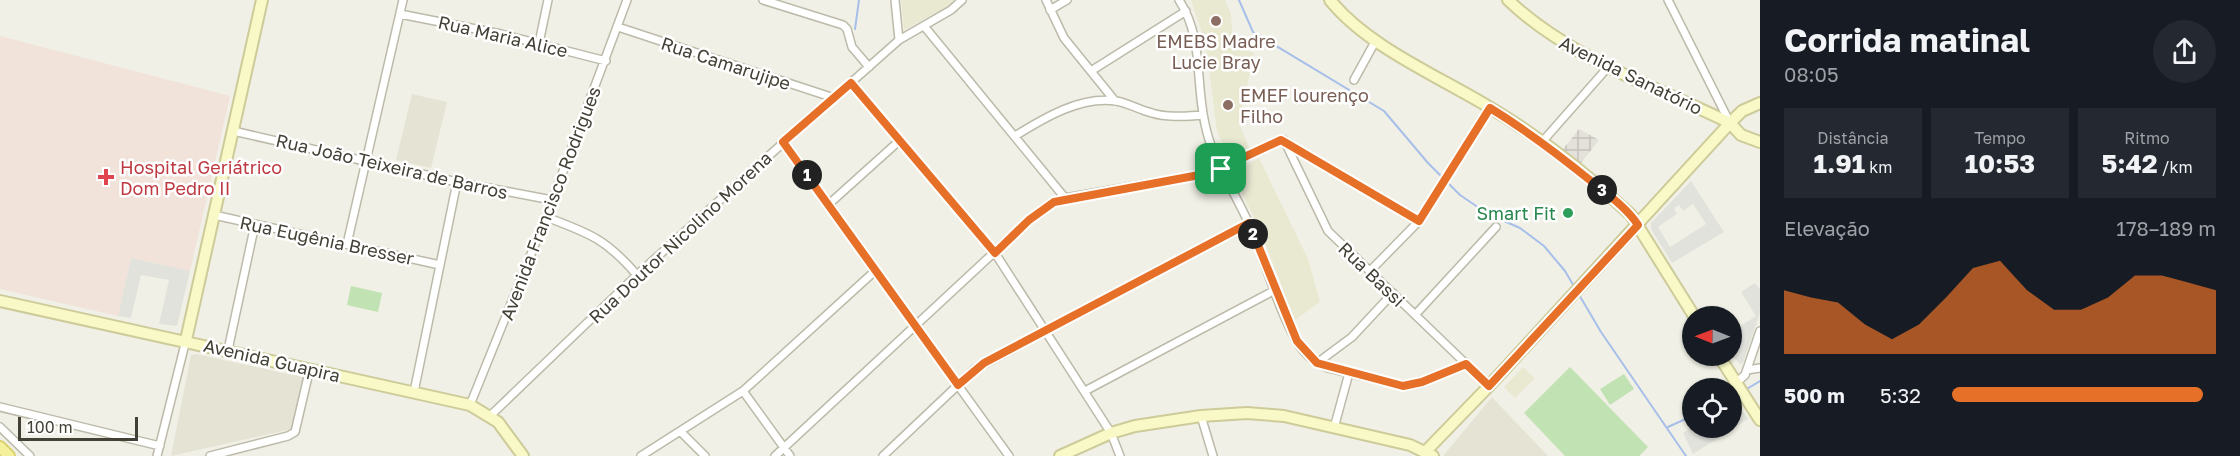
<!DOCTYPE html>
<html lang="pt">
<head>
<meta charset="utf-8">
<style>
	:root { --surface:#171b24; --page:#242831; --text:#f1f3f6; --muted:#9ea1a6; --accent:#e67028 }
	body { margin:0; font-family:"Golos Text",sans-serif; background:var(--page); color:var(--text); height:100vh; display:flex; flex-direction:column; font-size:22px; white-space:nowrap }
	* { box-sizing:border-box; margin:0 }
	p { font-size:20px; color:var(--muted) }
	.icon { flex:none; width:33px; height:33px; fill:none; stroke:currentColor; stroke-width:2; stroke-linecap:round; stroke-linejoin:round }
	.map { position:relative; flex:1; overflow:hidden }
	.sheet { display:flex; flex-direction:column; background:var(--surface); width:480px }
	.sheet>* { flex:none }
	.needle { width:39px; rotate:271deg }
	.fabs { position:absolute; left:1682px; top:306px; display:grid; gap:12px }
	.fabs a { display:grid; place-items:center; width:60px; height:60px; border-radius:50%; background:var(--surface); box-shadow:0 2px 4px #0004; font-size:30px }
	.scale { position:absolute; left:18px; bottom:15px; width:120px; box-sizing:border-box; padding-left:6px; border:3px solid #434136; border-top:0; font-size:16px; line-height:21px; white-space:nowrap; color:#434136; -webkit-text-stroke:4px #fff; paint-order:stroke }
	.pin { position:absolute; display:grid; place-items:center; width:51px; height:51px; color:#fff; margin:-26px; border-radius:12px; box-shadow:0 3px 9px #0006 }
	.km { position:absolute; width:30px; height:30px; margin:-15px; border-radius:50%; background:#222; color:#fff; font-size:16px; line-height:30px; text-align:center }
	.round { display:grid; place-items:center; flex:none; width:63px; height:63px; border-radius:32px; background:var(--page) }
	.head { display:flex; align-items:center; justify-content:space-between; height:102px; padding:0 24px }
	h1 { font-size:33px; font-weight:700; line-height:45px }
	.metrics { display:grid; grid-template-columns:repeat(3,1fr); gap:9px; height:102px; padding:6px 24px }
	.metrics div { display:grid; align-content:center; border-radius:0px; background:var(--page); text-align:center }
	.metrics b { font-size:26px; font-weight:700 }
	.metrics small { font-size:16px; font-weight:400 }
	.metrics p { font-size:16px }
	.chart { height:168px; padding:12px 24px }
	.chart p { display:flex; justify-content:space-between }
	.chart svg { width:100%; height:108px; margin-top:6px; fill:var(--accent); opacity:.7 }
	ul { padding:0 24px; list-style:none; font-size:20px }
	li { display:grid; grid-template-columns:96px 72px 1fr; align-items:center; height:45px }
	li i { height:15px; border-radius:8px; background:var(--accent) }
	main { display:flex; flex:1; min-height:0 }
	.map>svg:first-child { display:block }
	.residential { fill:#e5e3d4 }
	.industrial { fill:url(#industrial-grid) }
	.education { fill:#e9e8d1 }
	.medical { fill:#f1e2da }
	.pitch { fill:#c1e2b2 }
	.parking { fill:#e2e2dd; fill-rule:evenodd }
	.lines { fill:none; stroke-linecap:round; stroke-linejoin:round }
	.stream { stroke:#a7bfe9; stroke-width:2 }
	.street-casing { stroke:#bcbaa9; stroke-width:10 }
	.secondary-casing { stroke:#cdcb99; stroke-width:14 }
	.primary-casing { stroke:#d8d16d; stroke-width:14 }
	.street { stroke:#fff; stroke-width:7 }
	.secondary { stroke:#f9f9c8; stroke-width:10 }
	.primary { stroke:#f5f09b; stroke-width:10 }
	.route-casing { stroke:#fff; stroke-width:12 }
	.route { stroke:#e67028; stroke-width:8 }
	.education-dot { fill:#8d6e63; stroke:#fff; stroke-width:2 }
	.health-dot { fill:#e0444e; stroke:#fff; stroke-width:2 }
	.leisure-dot { fill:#2e9e5b; stroke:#fff; stroke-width:2 }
	.labels { text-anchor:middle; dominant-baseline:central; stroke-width:5; stroke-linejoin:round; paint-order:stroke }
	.street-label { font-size:18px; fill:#434136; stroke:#fff }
	.education-label { font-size:18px; fill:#785e54; stroke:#fff }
	.health-label { font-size:18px; fill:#be3a42; stroke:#fff; text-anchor:start }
	.leisure-label { font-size:18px; fill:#27864d; stroke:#fff; text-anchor:end }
</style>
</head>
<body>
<main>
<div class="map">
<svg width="1760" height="456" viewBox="0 0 1760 456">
	<defs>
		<pattern id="industrial-grid" width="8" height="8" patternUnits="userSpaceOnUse" patternTransform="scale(1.5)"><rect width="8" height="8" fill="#e3e1da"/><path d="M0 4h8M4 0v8" fill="none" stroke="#c4c2bc"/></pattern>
	</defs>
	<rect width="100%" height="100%" fill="#f1f0e6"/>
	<path class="residential" d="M412 94 447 102 431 168 396 160Z
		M196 354 303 377 292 429 171 456 191 355Z
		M1492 397 1508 414 1548 456H1443Z"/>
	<path class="industrial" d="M1579 129 1599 140 1581 163 1563 149Z"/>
	<path class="education" d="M901 0H954L950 5 904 30Z
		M1191 0H1225L1231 14 1233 46 1254 53 1239 124 1249 147 1229 158 1217 131 1206 45Z
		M1259 158 1308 259 1320 302 1295 320 1260 230 1233 174Z
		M1523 367 1535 378 1515 398 1504 387Z"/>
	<path class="medical" d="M0 36 230 96 190 271 131 258 118 316 0 289Z"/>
	<path class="pitch" d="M351 286 382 293 378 312 347 305Z
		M1570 367 1648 447 1639 456H1565L1524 413Z
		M1624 374 1634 389 1610 405 1600 389Z"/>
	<path class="parking" d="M1691 181 1724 232 1672 263 1651 229V223ZM1693 204 1706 224 1670 247 1658 227 1677 214 1674 208 1679 205 1683 211Z
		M131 258 190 271 177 326 159 324 169 280 141 275 131 318 118 316Z
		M1755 283 1760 289V313L1743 363 1740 364 1731 354V332L1756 316 1741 292Z
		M1735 400 1748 419 1693 454 1683 433 1692 427 1731 428V403Z"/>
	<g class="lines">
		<path class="stream" d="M1239 0 1253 32 1384 111 1428 163 1460 195 1488 214 1520 228 1544 246 1565 271 1575 288
			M855 29 859 0
			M1578 293 1601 332 1686 456
			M1745 390 1760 381
			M1731 398 1740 393
			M1668 427 1692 416"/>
		<defs>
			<path id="street" d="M763 0 843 25 847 29 852 47 869 67
				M895 0 899 40
				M1046 0 1064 38 1115 101
				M1179 0C1204 38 1195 81 1205 124 1212 160 1234 190 1249 224 1266 262 1276 305 1297 342 1305 355 1314 362 1328 368L1403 386 1422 383 1466 364
				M1668 0 1730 123
				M1050 10 1067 0
				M400 14 501 34 606 61
				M924 26 1065 198
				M618 27 834 98
				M539 43 548 0
				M1091 71 1186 11
				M1354 80 1376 40
				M851 83 995 253 1111 433 1120 456
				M233 131 457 182 552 200
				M1015 136C1044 118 1080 96 1116 101 1128 103 1140 110 1152 113 1168 118 1186 116 1203 115
				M1284 140 1328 231 1489 386
				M1542 142 1609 66
				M783 143 1009 456
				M829 204 899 141
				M214 215 440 265
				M546 217C589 233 606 239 637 275
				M347 244 403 0
				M1370 271 1419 221 1490 108
				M1415 315 1496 227
				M228 350 255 224
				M1317 363 1352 337 1393 293
				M1747 370 1760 368
				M1737 382 1745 375 1760 331
				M743 391 790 456
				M1085 391 1275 290
				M414 392 457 182
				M470 405 546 217 627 0
				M0 407 160 446
				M491 415 637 275 783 143 899 40 951 10 962 0
				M1201 416 1213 456
				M0 427 30 456
				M1334 428 1349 373
				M681 432 705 456
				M157 456 186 340
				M210 456 288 436 295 432 310 368
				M641 456 743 391 876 270
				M775 456 1029 220 1046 207 1065 198 1210 173 1281 140 1419 221
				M883 456 975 369 1249 223"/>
			<path id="secondary" d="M1330 0C1368 47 1438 76 1489 107 1540 137 1588 175 1631 215L1694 316
				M1508 0C1570 59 1655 86 1730 123L1741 135 1760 142
				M0 301 470 405 498 422 523 456
				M186 340 262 0
				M1719 356 1760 420
				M1426 451 1489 386 1730 123 1742 111 1760 103
				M1060 456 1111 433 1135 426 1201 416 1247 413 1284 416 1410 445 1433 456"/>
			<path id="primary" d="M0 447 9 456"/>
		</defs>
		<use href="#street" class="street-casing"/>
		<use href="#secondary" class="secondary-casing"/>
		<use href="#primary" class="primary-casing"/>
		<use href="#street" class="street"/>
		<use href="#secondary" class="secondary"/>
		<use href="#primary" class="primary"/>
	</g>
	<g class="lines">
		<defs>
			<path id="route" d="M851 83 995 253 1029 220 1054 202 1210 173 1281 140 1419 221 1490 108C1526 130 1559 155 1591 181 1608 195 1626 207 1638 225L1489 386 1466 364 1422 382 1403 386 1317 363 1297 341 1249 223 984 363 958 385 783 142Z"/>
		</defs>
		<use href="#route" class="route-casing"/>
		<use href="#route" class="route"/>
	</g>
	<g class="education-dot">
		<circle cx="1216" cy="21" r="6"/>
		<circle cx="1228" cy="105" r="6"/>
	</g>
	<path class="health-dot" d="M103 168h6v6h6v6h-6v6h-6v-6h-6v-6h6z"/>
	<circle class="leisure-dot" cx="1568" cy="213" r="6"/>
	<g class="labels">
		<g class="street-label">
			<text transform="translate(503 36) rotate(13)">Rua Maria Alice</text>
			<text transform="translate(726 63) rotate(18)">Rua Camarujipe</text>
			<text transform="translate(1631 75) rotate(26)">Avenida Sanatório</text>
			<text transform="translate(392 166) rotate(13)">Rua João Teixeira de Barros</text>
			<text transform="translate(550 203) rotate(-69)">Avenida Francisco Rodrigues</text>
			<text transform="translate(680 237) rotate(-43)">Rua Doutor Nicolino Morena</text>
			<text transform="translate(327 240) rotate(12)">Rua Eugênia Bresser</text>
			<text transform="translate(1372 274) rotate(44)">Rua Bassi</text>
			<text transform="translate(272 360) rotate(13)">Avenida Guapira</text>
		</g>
		<g class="education-label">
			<text x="1216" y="41">EMEBS Madre<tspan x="1216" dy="21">Lucie Bray</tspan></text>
			<text x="1240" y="95" text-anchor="start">EMEF lourenço<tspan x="1240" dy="21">Filho</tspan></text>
		</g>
		<g class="health-label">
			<text x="120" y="167">Hospital Geriátrico<tspan x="120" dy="21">Dom Pedro II</tspan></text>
		</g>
		<g class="leisure-label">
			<text x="1556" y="213">Smart Fit</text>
		</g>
	</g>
</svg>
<div class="fabs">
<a><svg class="needle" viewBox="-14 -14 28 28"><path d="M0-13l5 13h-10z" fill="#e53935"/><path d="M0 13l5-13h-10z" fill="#9ea1a6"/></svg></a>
<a><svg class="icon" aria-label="locate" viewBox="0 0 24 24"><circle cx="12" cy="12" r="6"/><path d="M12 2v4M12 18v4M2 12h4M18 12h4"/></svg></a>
</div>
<div class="scale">100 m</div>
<div class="pin" style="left:1221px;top:169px;background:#1e9e55"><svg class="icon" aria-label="arrive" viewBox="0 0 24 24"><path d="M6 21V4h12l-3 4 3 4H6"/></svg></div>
<b class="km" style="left:807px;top:175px">1</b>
<b class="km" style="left:1253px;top:234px">2</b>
<b class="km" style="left:1602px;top:190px">3</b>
</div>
<section class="sheet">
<div class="head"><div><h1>Corrida matinal</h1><p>08:05</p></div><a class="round"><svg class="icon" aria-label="share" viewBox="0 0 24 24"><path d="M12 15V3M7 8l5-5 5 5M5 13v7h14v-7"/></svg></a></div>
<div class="metrics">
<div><p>Distância</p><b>1.91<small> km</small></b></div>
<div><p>Tempo</p><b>10:53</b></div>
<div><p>Ritmo</p><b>5:42<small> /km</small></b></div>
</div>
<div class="chart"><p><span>Elevação</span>178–189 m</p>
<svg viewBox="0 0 160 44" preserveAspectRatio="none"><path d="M0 44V18L10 21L20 23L30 32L40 38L50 32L60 21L70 9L80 6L90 18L100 26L110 26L120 21L130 12L140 12L150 15L160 18V44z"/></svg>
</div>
<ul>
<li><b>500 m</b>5:32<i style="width:95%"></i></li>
</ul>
</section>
</main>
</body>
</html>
